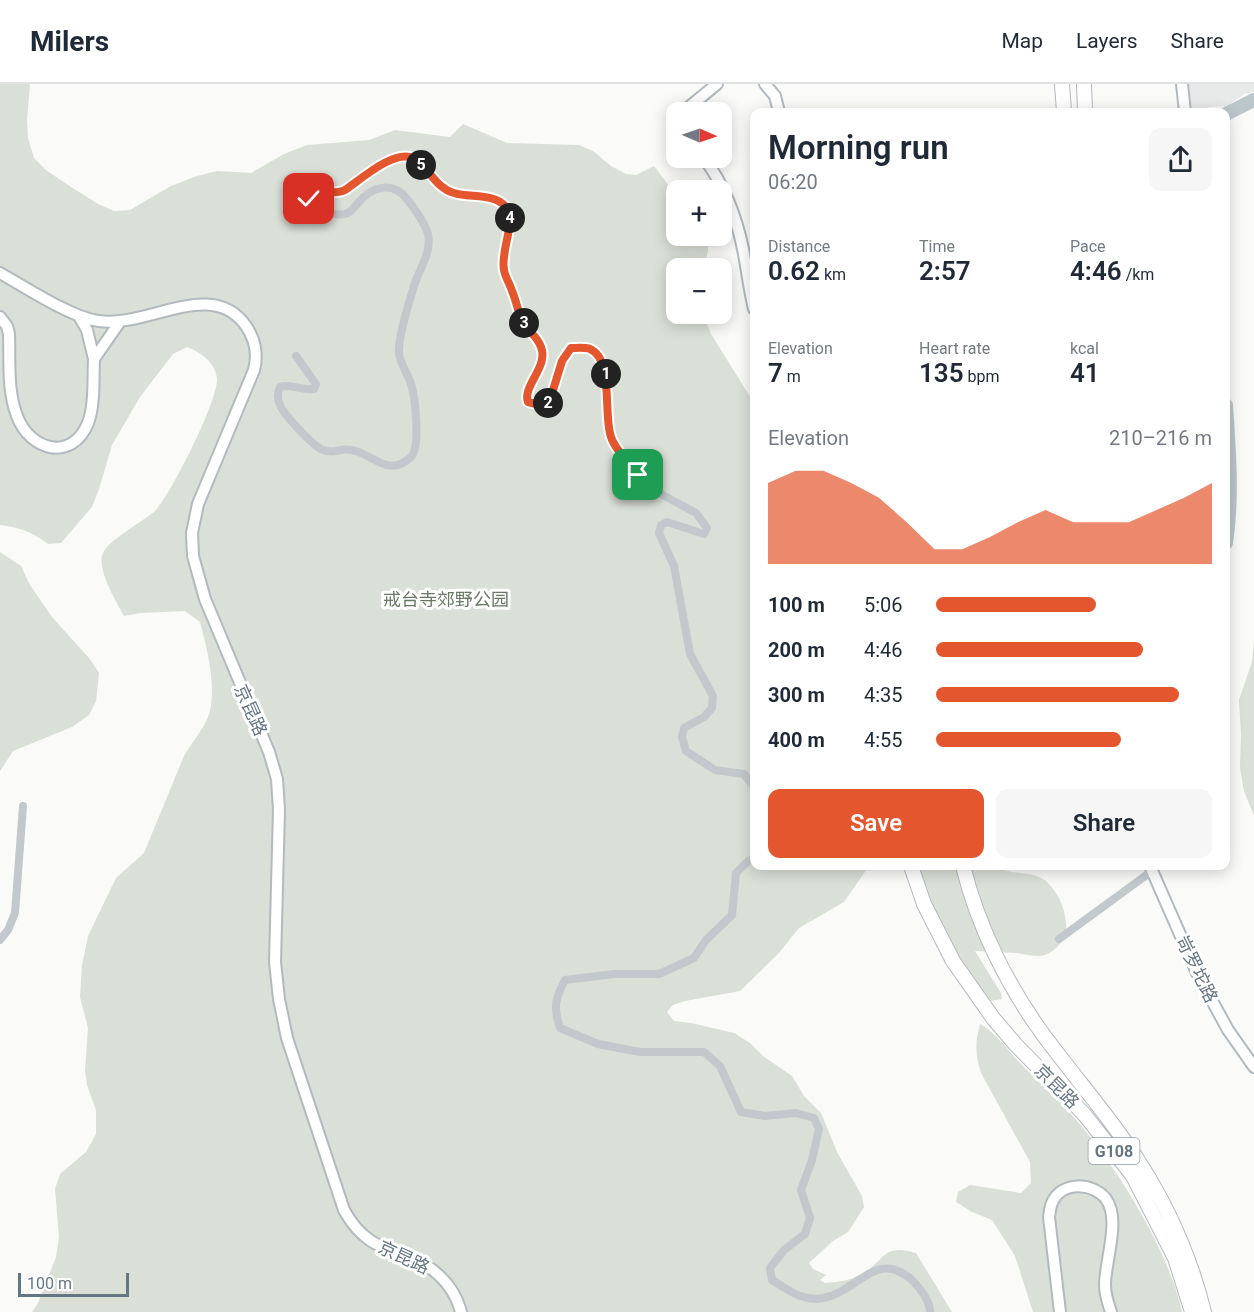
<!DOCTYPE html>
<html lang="en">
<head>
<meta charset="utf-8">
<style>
	:root { --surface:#fff; --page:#f6f6f7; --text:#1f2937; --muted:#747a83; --line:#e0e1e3; --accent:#e4572e }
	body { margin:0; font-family:Roboto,"Noto Sans SC",sans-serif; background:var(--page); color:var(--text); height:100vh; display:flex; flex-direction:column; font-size:22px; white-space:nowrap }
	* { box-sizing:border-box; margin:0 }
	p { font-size:20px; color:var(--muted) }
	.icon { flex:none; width:33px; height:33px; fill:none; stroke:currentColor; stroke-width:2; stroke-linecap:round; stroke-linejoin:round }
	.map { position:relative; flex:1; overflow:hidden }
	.side { position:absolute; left:750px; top:24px; width:480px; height:762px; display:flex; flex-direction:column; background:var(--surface); border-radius:12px; box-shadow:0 3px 15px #0003 }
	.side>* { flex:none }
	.needle { width:39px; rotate:92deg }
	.controls { position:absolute; left:666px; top:18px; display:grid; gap:12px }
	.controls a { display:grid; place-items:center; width:66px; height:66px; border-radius:12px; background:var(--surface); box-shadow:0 3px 15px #0003; font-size:30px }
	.scale { position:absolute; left:18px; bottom:15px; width:111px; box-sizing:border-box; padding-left:6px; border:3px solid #657683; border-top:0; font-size:16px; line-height:21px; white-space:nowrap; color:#657683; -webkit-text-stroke:4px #fff; paint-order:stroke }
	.pin { position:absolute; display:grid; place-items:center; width:51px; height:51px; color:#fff; margin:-26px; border-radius:12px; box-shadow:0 3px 9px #0006 }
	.km { position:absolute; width:30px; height:30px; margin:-15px; border-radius:50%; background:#222; color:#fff; font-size:16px; line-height:30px; text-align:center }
	.round { display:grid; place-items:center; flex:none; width:63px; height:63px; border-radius:12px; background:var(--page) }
	.headline { display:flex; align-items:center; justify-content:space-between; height:102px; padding:0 18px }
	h1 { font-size:33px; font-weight:600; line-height:45px }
	.stats { display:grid; grid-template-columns:repeat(3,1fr); gap:9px; height:102px; padding:6px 18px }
	.stats div { display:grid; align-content:center }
	.stats b { font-size:26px; font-weight:600 }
	.stats small { font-size:16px; font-weight:400 }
	.stats p { font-size:16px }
	.chart { height:168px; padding:12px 18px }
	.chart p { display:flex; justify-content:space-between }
	.chart svg { width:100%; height:108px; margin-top:6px; fill:var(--accent); opacity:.7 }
	.cta { display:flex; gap:12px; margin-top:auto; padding:12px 18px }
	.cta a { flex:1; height:69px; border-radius:12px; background:var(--accent); color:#fff; font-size:24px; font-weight:600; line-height:69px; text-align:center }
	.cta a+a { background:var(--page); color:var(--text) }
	ul { padding:0 18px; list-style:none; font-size:20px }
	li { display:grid; grid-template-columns:96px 72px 1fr; align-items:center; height:45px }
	li i { height:15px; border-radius:8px; background:var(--accent) }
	header { display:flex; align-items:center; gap:36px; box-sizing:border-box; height:84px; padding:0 30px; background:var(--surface); border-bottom:2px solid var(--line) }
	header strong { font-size:28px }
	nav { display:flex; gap:33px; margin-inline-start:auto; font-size:21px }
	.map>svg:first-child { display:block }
	.built { fill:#e8e9e9 }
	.green { fill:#dadfd7 }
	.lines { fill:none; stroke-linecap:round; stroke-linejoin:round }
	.river { stroke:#bbc7cb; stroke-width:14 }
	.secondary-casing { stroke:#b3babf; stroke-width:14 }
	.highway-casing { stroke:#b4b9bd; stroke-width:16 }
	.street { stroke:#c3c8cc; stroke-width:8 }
	.secondary { stroke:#fff; stroke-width:10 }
	.highway { stroke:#fff; stroke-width:14 }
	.route-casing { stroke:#fff; stroke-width:12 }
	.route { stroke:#e4572e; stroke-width:8 }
	.labels { text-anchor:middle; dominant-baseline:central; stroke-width:6; stroke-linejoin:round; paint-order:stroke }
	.shield { fill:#fff; stroke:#939fa8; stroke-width:1.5 }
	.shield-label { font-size:16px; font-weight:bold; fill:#657683 }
	.park-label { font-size:18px; fill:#687a64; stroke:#fff }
	.street-label { font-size:18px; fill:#657683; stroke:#fff }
</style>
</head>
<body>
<header>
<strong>Milers</strong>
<nav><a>Map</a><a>Layers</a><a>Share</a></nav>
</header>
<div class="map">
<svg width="1254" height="1228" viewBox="0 0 1254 1228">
	<rect width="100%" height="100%" fill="#fafaf8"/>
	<path class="built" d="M1189 0H1254V8L1244 10 1227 22 1209 23 1200 28H1192Z"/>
	<path class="green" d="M0 0H30L27 37 28 54 34 74 46 86 68 101 98 120 114 127 130 126 171 102 197 92 217 87 251 89 284 70 307 61 369 56 395 46 450 53 463 40 507 59 579 61 593 67 611 82 626 90 636 91 654 82 676 111V152H707L708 167 704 184H676V230H703L711 250 754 319V782H869L844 818 799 844 778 870 740 907 685 917 673 921 667 928 674 937 691 939 734 949 750 959 763 972 792 992 804 1012 821 1029 838 1070 862 1112 864 1123 848 1148 833 1157 809 1179 813 1185 826 1191 820 1196 825 1199C838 1198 849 1197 862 1190 886 1176 882 1159 916 1169L952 1228H32L38 1219 56 1173 59 1153 55 1105 60 1090 86 1068 96 1050V1026L87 1001 85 987 88 944 80 913 82 881 88 852 116 794 144 769 184 672C192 657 206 643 210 627 216 598 207 565 200 538L185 527 140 529 124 532C116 517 96 485 103 469 107 457 144 437 156 426 171 410 219 315 217 294 215 278 200 268 187 263L173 270 140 313 112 361 99 405 92 423 61 459 48 460C32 448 19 443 0 441Z
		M0 468 21 482 30 501 52 533 89 574 99 589 96 617 89 631 72 643 13 667 0 687Z
		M1254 557V732L1244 707 1240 684 1241 650 1239 616 1252 578Z
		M906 782H997C1012 793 1035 785 1048 799 1059 810 1065 825 1066 840 1068 854 1055 870 1040 872 1032 872 1024 870 1017 869 1003 868 989 868 975 867L1001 909 1002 915 991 917C959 886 935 834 922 792Z
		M980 940C996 949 1007 965 1019 978 1038 998 1060 1016 1077 1037 1117 1083 1170 1169 1182 1228H1033L1015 1172 992 1136 972 1128 956 1118 958 1108 970 1101 1021 1109 1031 1099 1030 1078 981 989C975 971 975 958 980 940Z"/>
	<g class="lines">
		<path class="river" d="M1226 30 1254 16
			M1226 321C1229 367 1233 412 1226 459"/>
		<defs>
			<path id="secondary" d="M765 0 775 12 779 28
				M1182 0 1185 28
				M683 28 717 0
				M676 34 673 37 676 41
				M704 74C724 101 736 131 743 165 747 185 749 205 754 225
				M0 189C25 203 72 234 99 237 148 244 212 193 246 242 255 255 258 271 254 286L198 420 192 449 193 472 205 515 269 668 277 695 279 726 275 878 279 915 287 954 344 1126C351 1139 359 1149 371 1157 380 1163 391 1166 401 1169 430 1180 453 1197 461 1228
				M79 232 87 246 94 275 119 239
				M0 233 7 242 9 250C10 277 7 306 17 332 30 367 72 378 88 339 95 320 93 295 94 275
				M1150 782 1197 889 1228 946 1254 983
				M1060 1228 1049 1133C1050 1128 1050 1123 1052 1119 1061 1097 1093 1098 1106 1115 1121 1135 1105 1177 1105 1201 1105 1211 1108 1219 1111 1228"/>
			<path id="highway" d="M1062 0 1064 28
				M1084 0 1085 28
				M911 782 924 820 953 877 993 934 1015 960 1084 1030 1133 1092 1175 1174 1192 1228
				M963 782C978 843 1008 903 1045 953 1076 995 1111 1034 1139 1078 1168 1123 1191 1176 1204 1228"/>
		</defs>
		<use href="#secondary" class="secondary-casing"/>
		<use href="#highway" class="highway-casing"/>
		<path class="street" d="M296 272 316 300 314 305C302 307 291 299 280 303 277 309 277 314 280 321 284 331 313 362 323 366 330 369 335 367 341 366 369 361 385 398 411 373 421 363 415 310 410 297 406 286 398 277 399 264 400 248 409 218 414 202 419 185 432 169 428 150 425 139 414 124 407 115 392 96 371 103 358 119 354 123 354 126 348 129 341 132 334 130 326 128 318 126 314 123 309 115L310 110C321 104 334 113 345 106 360 96 394 65 413 74 429 82 435 104 454 109 470 114 495 109 506 123 518 139 497 170 505 190 510 203 518 230 525 241 531 249 541 256 542 267 543 285 523 304 528 318L544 322 550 316 562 277 571 264 590 265 601 274 606 291 607 333 611 355 641 396 659 409 696 429 707 444 704 450 667 438 661 441 659 449 674 482 690 570 713 612 712 624 704 633 684 644 682 653 686 667 715 686 744 690 754 703
			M754 775 748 777 736 789 732 831 706 856 694 874 659 890H614L565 896C555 915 553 923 560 944L598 960 640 968H704L720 982 741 1028 765 1032 796 1029 814 1034 819 1045 812 1076 801 1106 810 1134 805 1150 784 1166 770 1184 772 1196C788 1206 803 1218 823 1214 858 1208 877 1163 913 1197 920 1204 930 1217 930 1228
			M1059 855 1152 787
			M0 856 8 846 15 829 23 722"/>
		<use href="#secondary" class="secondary"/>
		<use href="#highway" class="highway"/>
	</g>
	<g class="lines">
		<defs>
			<path id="route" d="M309 115 310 110C321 104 334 112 345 106 360 96 394 65 413 74 429 83 435 104 454 109 470 114 495 109 506 123 517 137 500 167 504 186 505 193 510 200 512 207 517 218 518 231 525 241 530 248 538 254 541 263 549 283 522 302 528 318L544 322 550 316 562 277 571 264C577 264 585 263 590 265 614 275 603 331 611 353 615 366 630 380 638 391"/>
		</defs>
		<use href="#route" class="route-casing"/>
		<use href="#route" class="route"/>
	</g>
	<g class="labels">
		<rect class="shield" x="1088.5" y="1054" width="51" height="26" rx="4.5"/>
		<g class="shield-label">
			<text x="1114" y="1067">G108</text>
		</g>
		<g class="park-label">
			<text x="446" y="515">戒台寺郊野公园</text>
		</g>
		<g class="street-label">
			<text transform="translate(251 626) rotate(66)">京昆路</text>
			<text transform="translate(1197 885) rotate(64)">岢罗坨路</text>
			<text transform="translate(1057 1002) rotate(45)">京昆路</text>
			<text transform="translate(404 1173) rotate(25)">京昆路</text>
		</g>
	</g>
</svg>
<div class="controls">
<a><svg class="needle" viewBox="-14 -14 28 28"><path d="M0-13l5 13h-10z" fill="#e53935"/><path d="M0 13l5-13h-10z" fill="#747a83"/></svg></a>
<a>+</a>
<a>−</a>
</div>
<div class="scale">100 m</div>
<div class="pin" style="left:638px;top:391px;background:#1e9e55"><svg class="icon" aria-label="arrive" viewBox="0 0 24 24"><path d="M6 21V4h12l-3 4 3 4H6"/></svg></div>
<div class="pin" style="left:309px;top:115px;background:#d93025"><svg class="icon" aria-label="check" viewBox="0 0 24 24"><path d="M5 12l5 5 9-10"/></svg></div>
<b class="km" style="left:606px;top:290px">1</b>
<b class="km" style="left:548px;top:319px">2</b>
<b class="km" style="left:524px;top:239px">3</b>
<b class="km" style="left:510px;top:134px">4</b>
<b class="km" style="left:421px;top:81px">5</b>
<section class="side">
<div class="headline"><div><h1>Morning run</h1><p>06:20</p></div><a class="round"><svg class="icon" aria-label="share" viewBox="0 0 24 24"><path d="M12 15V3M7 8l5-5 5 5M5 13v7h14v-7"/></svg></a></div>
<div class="stats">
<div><p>Distance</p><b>0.62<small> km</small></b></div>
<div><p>Time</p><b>2:57</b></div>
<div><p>Pace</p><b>4:46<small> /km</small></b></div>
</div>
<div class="stats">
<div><p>Elevation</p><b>7<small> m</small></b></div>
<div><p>Heart rate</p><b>135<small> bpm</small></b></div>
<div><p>kcal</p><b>41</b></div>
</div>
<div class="chart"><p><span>Elevation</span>210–216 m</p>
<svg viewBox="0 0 160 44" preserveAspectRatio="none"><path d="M0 44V11L10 6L20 6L30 11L40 17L50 27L60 38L70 38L80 33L90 27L100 22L110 27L120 27L130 27L140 22L150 17L160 11V44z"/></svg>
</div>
<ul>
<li><b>100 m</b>5:06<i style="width:58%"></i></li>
<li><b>200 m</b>4:46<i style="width:75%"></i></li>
<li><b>300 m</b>4:35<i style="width:88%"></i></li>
<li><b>400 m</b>4:55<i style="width:67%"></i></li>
</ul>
<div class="cta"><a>Save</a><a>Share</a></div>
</section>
</div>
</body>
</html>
